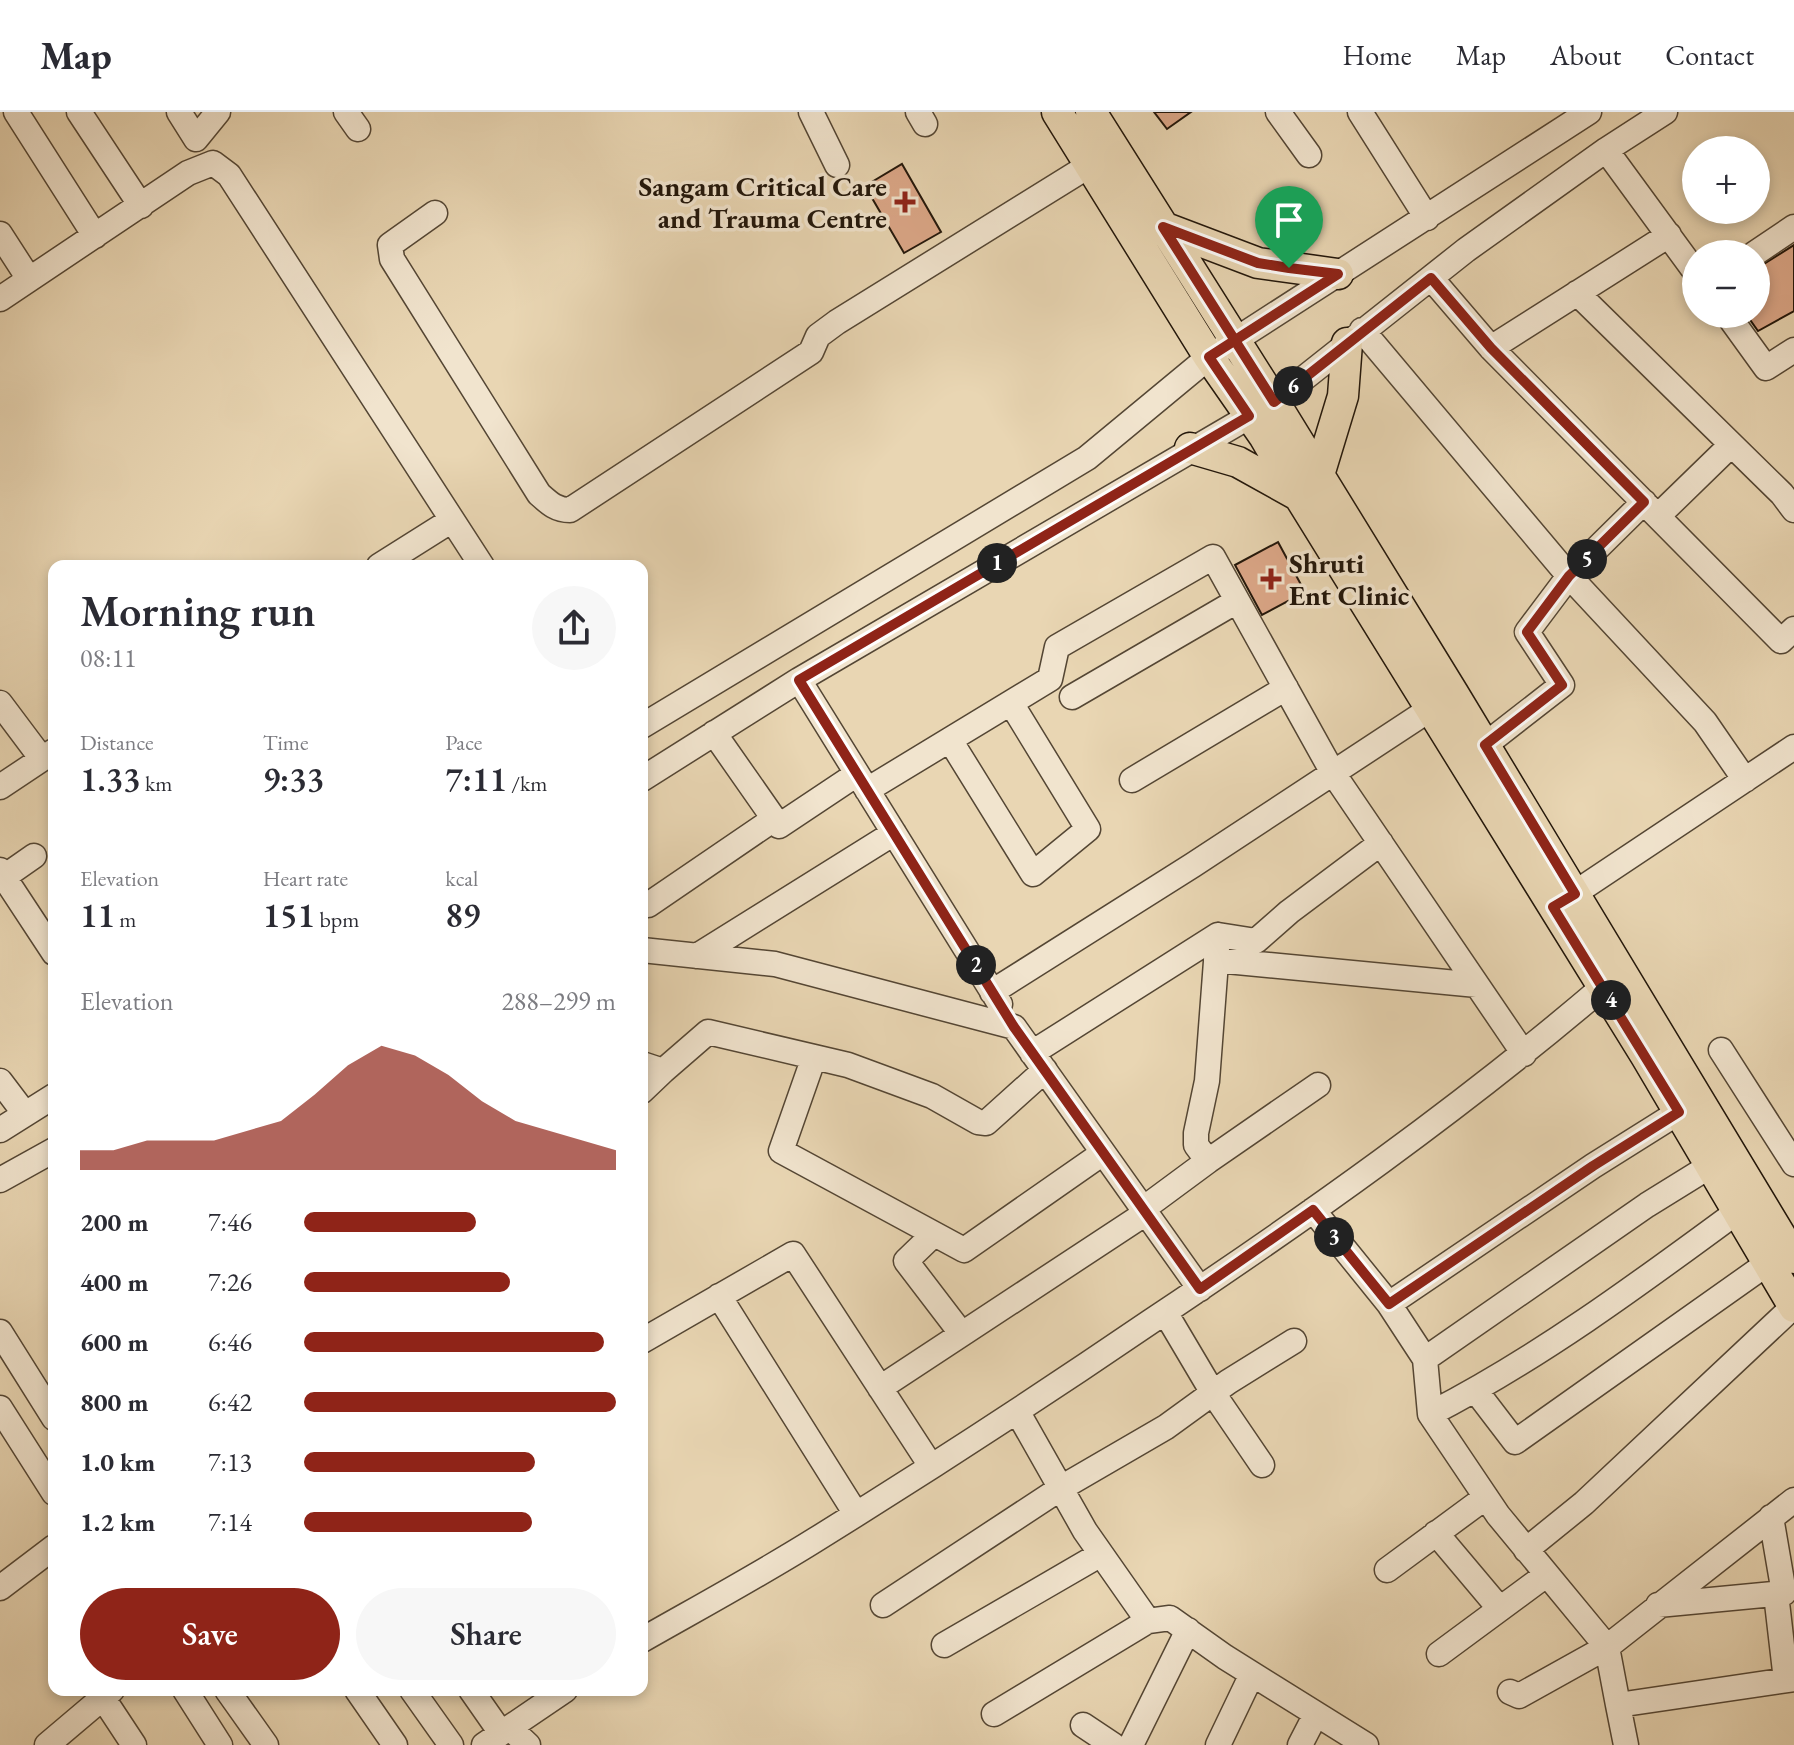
<!DOCTYPE html>
<html lang="en">
<head>
<meta charset="utf-8">
<style>
	:root { --surface:#fff; --page:#f7f7f7; --text:#2b2b33; --muted:#7c7c81; --line:#e1e1e2; --accent:#8f2418 }
	body { margin:0; font-family:"EB Garamond",serif; background:var(--page); color:var(--text); height:100vh; display:flex; flex-direction:column; font-size:30px; white-space:nowrap }
	* { box-sizing:border-box; margin:0 }
	p { font-size:26px; color:var(--muted) }
	.icon { flex:none; width:44px; height:44px; fill:none; stroke:currentColor; stroke-width:2; stroke-linecap:round; stroke-linejoin:round }
	.map { position:relative; flex:1; overflow:hidden }
	.panel { position:absolute; left:48px; top:448px; width:600px; height:1136px; display:flex; flex-direction:column; background:var(--surface); border-radius:16px; box-shadow:0 4px 12px #0003 }
	.panel>* { flex:none }
	.controls { position:absolute; left:1682px; top:24px; display:grid; gap:16px }
	.controls a { display:grid; place-items:center; width:88px; height:88px; border-radius:50%; background:var(--surface); box-shadow:0 4px 12px #0003; font-size:40px }
	.pin { position:absolute; display:grid; place-items:center; width:68px; height:68px; color:#fff; margin:-82px -34px; border-radius:50% 50% 50% 0; rotate:-45deg; box-shadow:0 0 8px #0007 }
	.pin .icon { rotate:45deg }
	.km { position:absolute; width:40px; height:40px; margin:-20px; border-radius:50%; background:#222; color:#fff; font-size:22px; line-height:40px; text-align:center }
	.round { display:grid; place-items:center; flex:none; width:84px; height:84px; border-radius:42px; background:var(--page) }
	.overview { display:flex; align-items:center; justify-content:space-between; height:136px; padding:0 32px }
	h1 { font-size:44px; font-weight:600; line-height:60px }
	.figures { display:grid; grid-template-columns:repeat(3,1fr); gap:12px; height:136px; padding:8px 32px }
	.figures div { display:grid; align-content:center }
	.figures b { font-size:34px; font-weight:600 }
	.figures small { font-size:22px; font-weight:400 }
	.figures p { font-size:22px }
	.chart { height:224px; padding:16px 32px }
	.chart p { display:flex; justify-content:space-between }
	.chart svg { width:100%; height:144px; margin-top:8px; fill:var(--accent); opacity:.7 }
	.button { display:flex; gap:16px; margin-top:auto; padding:16px 32px }
	.button a { flex:1; height:92px; border-radius:48px; background:var(--accent); color:#fff; font-size:32px; font-weight:600; line-height:92px; text-align:center }
	.button a+a { background:var(--page); color:var(--text) }
	ul { padding:0 32px; list-style:none; font-size:26px }
	li { display:grid; grid-template-columns:128px 96px 1fr; align-items:center; height:60px }
	li i { height:20px; border-radius:10px; background:var(--accent) }
	header { display:flex; align-items:center; gap:48px; box-sizing:border-box; height:112px; padding:0 40px; background:var(--surface); border-bottom:2px solid var(--line) }
	header strong { font-size:38px }
	nav { display:flex; gap:44px; margin-inline-start:auto; font-size:28px }
	.map>svg:first-child { display:block }
	.building { fill:#dda889; stroke:#22160a; stroke-width:2 }
	.lines { fill:none; stroke-linecap:round; stroke-linejoin:round }
	.minor-casing { stroke:#544634; stroke-width:27 }
	.major-casing { stroke:#22160a; stroke-width:33 }
	.minor { stroke:#f1e4ce; stroke-width:24 }
	.major { stroke:#e9d6b3; stroke-width:30 }
	.route-casing { stroke:#fff; stroke-width:16 }
	.route { stroke:#8f2418; stroke-width:10 }
	.poi-dot { fill:#8f2418; stroke:#f1e4ce; stroke-width:3 }
	.labels { text-anchor:middle; dominant-baseline:central; stroke-width:7; stroke-linejoin:round; paint-order:stroke }
	.poi-label { font-size:28px; font-weight:bold; fill:#22160a; stroke:#f1e4ce; text-anchor:end }
</style>
</head>
<body>
<header>
<strong>Map</strong>
<nav><a>Home</a><a>Map</a><a>About</a><a>Contact</a></nav>
</header>
<div class="map">
<svg width="1794" height="1633" viewBox="0 0 1794 1633">
	<rect width="100%" height="100%" fill="#e9d6b3"/>
	<filter id="stains"><feTurbulence type="fractalNoise" baseFrequency=".0025" numOctaves="4"/><feColorMatrix values="0 0 0 0 .2 0 0 0 0 .09 0 0 0 0 .02 0 0 0 .5 -.17"/></filter>
	<radialGradient id="worn" r=".72"><stop offset=".6" stop-color="#630" stop-opacity="0"/><stop offset="1" stop-color="#630" stop-opacity=".3"/></radialGradient>
	<path class="building" d="M1154 0H1191L1167 17Z
		M902 52 941 120 904 141 865 74Z
		M1794 133V199L1758 219 1746 202H1756V157Z
		M1278 430 1305 480 1262 503 1235 453Z"/>
	<g class="lines">
		<defs>
			<path id="minor" d="M16 0 95 124
				M79 0 141 94
				M179 0 196 27 218 0
				M346 0 358 17
				M811 0 837 53
				M918 0 925 12
				M1278 0 1309 43
				M1360 0 1427 106
				M1606 38 1696 161
				M435 101 390 133 392 147 539 382C549 391 556 398 570 398L811 240 818 224 837 210 1090 53
				M0 122 29 167
				M1754 142 1794 115
				M1431 166 1491 236 1781 529 1794 517
				M1577 181 1782 382 1794 398
				M0 187 188 61 213 51 229 63 482 454
				M1727 202 1766 256 1794 238
				M1362 218 1569 464 1705 610 1745 668
				M1491 236 1669 123
				M1658 404 1731 333
				M379 454 452 408
				M799 568 1000 892
				M1072 585 1237 489
				M0 591 42 647
				M642 614 1087 346 1209 245 1589 0
				M714 621 779 714 857 662
				M950 628 1033 762 1088 717 1011 591
				M1485 633 1562 573 1527 520 1569 464 1644 390
				M642 667 799 568 1274 290 1466 138 1606 38 1665 0
				M1132 668 1286 576
				M0 675 54 639
				M867 678 1050 567 1057 535 1213 445 1333 661 1524 942
				M0 758 4 765 34 744
				M0 767 4 765 54 841
				M1560 791 1794 635
				M648 793 774 707
				M642 838 775 852 1014 915 1200 1177
				M697 844 894 721
				M1216 848 1477 873
				M992 880 1193 753 1444 588
				M1721 938 1794 1052
				M1032 941 1218 823 1256 829 1289 800 1381 731
				M814 945 781 1039 964 1138 1103 1041
				M642 952 663 959 708 920 848 953 932 984 978 1010 986 1011 1045 958
				M0 969 25 1002
				M642 979 663 959
				M0 1018 54 984
				M1208 1049 1318 973
				M0 1068 54 1038
				M1143 1097 1208 1049 1196 1033V1021L1207 969 1218 823
				M1313 1098 1389 1192 1593 1054 1679 1000
				M934 1122 906 1149 961 1221
				M719 1184 856 1402
				M1389 1192 1425 1247 1647 1093 1710 1054
				M1165 1200 1213 1281 1262 1353
				M0 1220 54 1306
				M642 1229 793 1142 931 1354
				M1425 1247 1430 1302 1498 1403 1607 1535 1794 1388
				M880 1276 1146 1101
				M1476 1279 1515 1330 1768 1151
				M0 1296 54 1381
				M1430 1302C1539 1246 1639 1172 1738 1099
				M1436 1421 1500 1497
				M1526 1438 1584 1391 1794 1194
				M1387 1458 1486 1385
				M0 1476 54 1435
				M1776 1482 1786 1568
				M883 1493 1061 1376 1166 1315 1228 1270 1294 1229
				M1658 1493 1784 1481 1771 1405
				M1148 1509 1170 1506 1225 1545 1366 1633
				M642 1528C700 1495 759 1463 815 1428 928 1358 1040 1285 1150 1210 1306 1106 1460 997 1603 875
				M944 1533 1101 1442
				M1439 1542 1546 1463
				M185 1578 220 1633
				M227 1578 266 1633
				M357 1578 395 1633
				M412 1578 451 1633
				M471 1578 501 1621
				M1510 1580 1519 1584 1607 1535 1618 1593 1794 1567
				M103 1586 134 1633
				M1618 1593 1626 1633
				M994 1602 1148 1509 1085 1419 1017 1299
				M1083 1613 1113 1633
				M510 1616 528 1633
				M47 1633 112 1578
				M484 1633 565 1578
				M1131 1633 1188 1518
				M1218 1633 1252 1562
				M1300 1633 1316 1602"/>
			<path id="major" d="M1057 0 1209 245 1264 324 1299 384 1646 944 1794 1195
				M1091 0 1274 290 1453 581 1794 1146
				M1163 115 1258 151 1338 162
				M1190 336 1238 350 1299 384
				M1319 363 1343 284 1347 231"/>
		</defs>
		<use href="#minor" class="minor-casing"/>
		<use href="#major" class="major-casing"/>
		<use href="#minor" class="minor"/>
		<use href="#major" class="major"/>
	</g>
	<g class="lines">
		<defs>
			<path id="route" d="M1289 156 1338 162 1209 245 1249 304 799 568 1014 915 1200 1177 1313 1098 1389 1192 1593 1054 1679 1000 1553 795 1575 782 1485 633 1562 573 1527 520 1569 464 1644 390 1491 236 1431 166 1274 290 1163 115 1258 151 1289 156"/>
		</defs>
		<use href="#route" class="route-casing"/>
		<use href="#route" class="route"/>
	</g>
	<g class="poi-dot">
		<path d="M901 78h8v8h8v8h-8v8h-8v-8h-8v-8h8z"/>
		<path d="M1267 455h8v8h8v8h-8v8h-8v-8h-8v-8h8z"/>
	</g>
	<g class="labels">
		<g class="poi-label">
			<text x="887" y="74">Sangam Critical Care<tspan x="887" dy="32">and Trauma Centre</tspan></text>
			<text x="1289" y="451" text-anchor="start">Shruti<tspan x="1289" dy="32">Ent Clinic</tspan></text>
		</g>
	</g>
	<rect width="100%" height="100%" filter="url(#stains)"/>
	<rect width="100%" height="100%" fill="url(#worn)"/>
</svg>
<div class="controls">
<a>+</a>
<a>−</a>
</div>
<div class="pin" style="left:1289px;top:156px;background:#1e9e55"><svg class="icon" aria-label="arrive" viewBox="0 0 24 24"><path d="M6 21V4h12l-3 4 3 4H6"/></svg></div>
<b class="km" style="left:997px;top:451px">1</b>
<b class="km" style="left:976px;top:853px">2</b>
<b class="km" style="left:1334px;top:1125px">3</b>
<b class="km" style="left:1611px;top:888px">4</b>
<b class="km" style="left:1587px;top:447px">5</b>
<b class="km" style="left:1293px;top:274px">6</b>
<section class="panel">
<div class="overview"><div><h1>Morning run</h1><p>08:11</p></div><a class="round"><svg class="icon" aria-label="share" viewBox="0 0 24 24"><path d="M12 15V3M7 8l5-5 5 5M5 13v7h14v-7"/></svg></a></div>
<div class="figures">
<div><p>Distance</p><b>1.33<small> km</small></b></div>
<div><p>Time</p><b>9:33</b></div>
<div><p>Pace</p><b>7:11<small> /km</small></b></div>
</div>
<div class="figures">
<div><p>Elevation</p><b>11<small> m</small></b></div>
<div><p>Heart rate</p><b>151<small> bpm</small></b></div>
<div><p>kcal</p><b>89</b></div>
</div>
<div class="chart"><p><span>Elevation</span>288–299 m</p>
<svg viewBox="0 0 160 44" preserveAspectRatio="none"><path d="M0 44V38L10 38L20 35L30 35L40 35L50 32L60 29L70 21L80 12L90 6L100 9L110 15L120 23L130 29L140 32L150 35L160 38V44z"/></svg>
</div>
<ul>
<li><b>200 m</b>7:46<i style="width:55%"></i></li>
<li><b>400 m</b>7:26<i style="width:66%"></i></li>
<li><b>600 m</b>6:46<i style="width:96%"></i></li>
<li><b>800 m</b>6:42<i style="width:100%"></i></li>
<li><b>1.0 km</b>7:13<i style="width:74%"></i></li>
<li><b>1.2 km</b>7:14<i style="width:73%"></i></li>
</ul>
<div class="button"><a>Save</a><a>Share</a></div>
</section>
</div>
</body>
</html>
